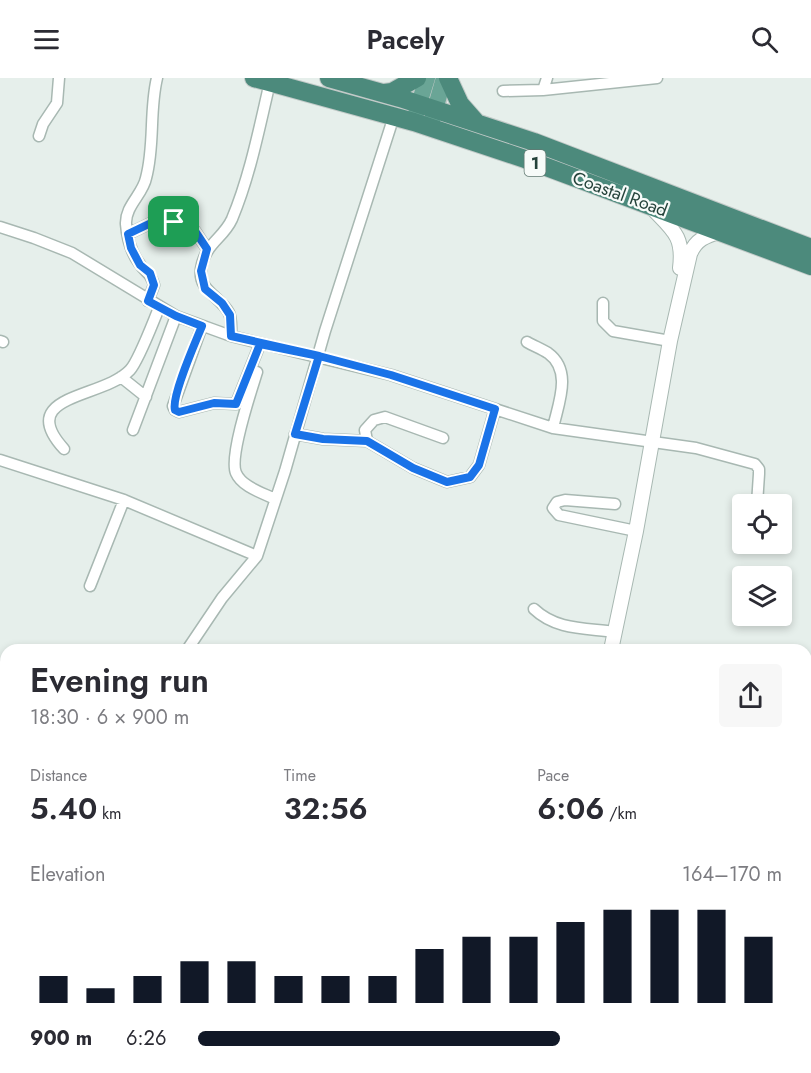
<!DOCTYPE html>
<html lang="en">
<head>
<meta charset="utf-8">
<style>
	:root { --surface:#fff; --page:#f7f7f7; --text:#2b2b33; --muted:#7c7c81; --accent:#111827 }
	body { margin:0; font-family:Jost,sans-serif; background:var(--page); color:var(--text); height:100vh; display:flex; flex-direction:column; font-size:22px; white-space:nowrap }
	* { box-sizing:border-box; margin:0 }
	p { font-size:20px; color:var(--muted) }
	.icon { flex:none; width:33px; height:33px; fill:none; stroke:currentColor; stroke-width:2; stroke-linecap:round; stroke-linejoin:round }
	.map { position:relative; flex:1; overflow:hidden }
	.details { position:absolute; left:0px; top:566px; width:812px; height:430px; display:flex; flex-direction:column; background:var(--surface); border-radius:18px 18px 0 0; box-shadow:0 3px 9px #0003 }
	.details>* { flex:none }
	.fabs { position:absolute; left:732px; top:416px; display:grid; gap:12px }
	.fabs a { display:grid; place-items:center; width:60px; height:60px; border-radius:6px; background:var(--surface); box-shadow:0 3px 9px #0003; font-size:30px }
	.pin { position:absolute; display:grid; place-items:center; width:51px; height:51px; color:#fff; margin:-26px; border-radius:12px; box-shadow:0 3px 9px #0006 }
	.round { display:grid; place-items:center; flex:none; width:63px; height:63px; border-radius:6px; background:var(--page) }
	.head { display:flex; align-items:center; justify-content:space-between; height:102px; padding:0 30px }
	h1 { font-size:33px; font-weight:600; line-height:45px }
	.stats { display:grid; grid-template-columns:repeat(3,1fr); gap:9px; height:102px; padding:6px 30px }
	.stats div { display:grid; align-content:center }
	.stats b { font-size:30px; font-weight:600 }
	.stats small { font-size:16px; font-weight:400 }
	.stats p { font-size:16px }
	.chart { height:168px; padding:12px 30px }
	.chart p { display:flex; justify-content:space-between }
	.chart svg { width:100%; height:108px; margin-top:6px; stroke:var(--accent); stroke-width:6 }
	ul { padding:0 30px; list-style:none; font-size:20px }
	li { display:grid; grid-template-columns:96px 72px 1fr; align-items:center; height:45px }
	li i { height:15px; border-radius:8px; background:var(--accent) }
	header { display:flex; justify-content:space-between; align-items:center; height:78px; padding:0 30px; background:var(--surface); font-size:27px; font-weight:600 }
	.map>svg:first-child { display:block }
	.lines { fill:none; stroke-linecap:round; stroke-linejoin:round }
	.minor-casing { stroke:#a8b8b2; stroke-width:13 }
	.tertiary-casing { stroke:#a8b8b2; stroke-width:16 }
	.primary-casing { stroke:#c2cac8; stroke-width:19 }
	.trunk-casing { stroke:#c2cac8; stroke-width:20 }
	.minor { stroke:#fff; stroke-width:10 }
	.tertiary { stroke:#fff; stroke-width:14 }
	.primary { stroke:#6aa596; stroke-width:16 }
	.trunk { stroke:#4c8a7c; stroke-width:18 }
	.route-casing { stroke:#fff; stroke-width:12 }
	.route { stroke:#1a73e8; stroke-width:8 }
	.labels { text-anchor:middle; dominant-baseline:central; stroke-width:4.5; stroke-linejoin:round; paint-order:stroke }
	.shield { fill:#f7fbf9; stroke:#637a73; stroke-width:1.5 }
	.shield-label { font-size:16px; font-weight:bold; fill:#24423a }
	.street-label { font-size:18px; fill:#24423a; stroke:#f7fbf9 }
</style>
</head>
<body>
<header><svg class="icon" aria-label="menu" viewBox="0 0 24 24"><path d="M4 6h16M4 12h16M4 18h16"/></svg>Pacely<svg class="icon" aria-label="search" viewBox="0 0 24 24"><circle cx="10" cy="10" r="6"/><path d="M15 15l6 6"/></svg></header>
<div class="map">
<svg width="811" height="995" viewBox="0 0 811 995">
	<rect width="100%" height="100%" fill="#e6efeb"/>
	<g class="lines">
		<defs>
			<path id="minor" d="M543 12 547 0
				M503 13 543 12 657 0
				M39 58 43 46 57 25 59 0
				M0 149 34 160 72 175 176 238 231 258 391 297 553 350 696 370 755 386 759 391V396L757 426
				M128 156 153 144H174L195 153 207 171
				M148 223 154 207C150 193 145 195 139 185 131 174 127 159 126 146 125 128 143 116 146 100 155 67 149 33 157 0
				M603 225V243L613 253 670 263
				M202 248 173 328 175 332 179 334 214 325 236 326 260 266
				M231 258C231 251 232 241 229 235 220 218 198 213 201 191 205 165 223 161 232 141 250 98 259 51 270 4
				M0 263 3 264
				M527 264C534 268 542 271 548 275 573 293 558 326 553 350
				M257 294C251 313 229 379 236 395 242 409 263 415 275 421
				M121 299 146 319
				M133 352 176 238
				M295 356 323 361 367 363
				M443 360 385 339 374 342 365 352 367 363 413 390 447 404 470 399 479 387 495 331
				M64 371C14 316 103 321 130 292 139 282 153 244 159 230
				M0 382 124 422 257 478
				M615 426 565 422 557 424 553 430 559 437 636 453
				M740 459H742
				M90 508 124 422
				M534 531C556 552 585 550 614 554
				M187 572 222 520 257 478 285 393 325 253 394 38
				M0 616 6 620 0 652
				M806 670H811
				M0 790 6 791
				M0 960H6
				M148 990V995
				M184 995V990
				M242 995V990"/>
			<path id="tertiary" d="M652 130C673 152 684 158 680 190
				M611 572 636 453 670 263 690 176C696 161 706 158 721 153
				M496 995 498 990"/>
			<path id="primary" d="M415 39 427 0
				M430 49 444 0"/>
			<path id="trunk" d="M254 0 414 44 525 81 811 188
				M329 0 400 20 534 64 811 170
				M448 0 460 26 475 43
				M384 15 392 14 417 0"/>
		</defs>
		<use href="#minor" class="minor-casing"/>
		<use href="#tertiary" class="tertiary-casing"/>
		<use href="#primary" class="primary-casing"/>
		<use href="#trunk" class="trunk-casing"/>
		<use href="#minor" class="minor"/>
		<use href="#tertiary" class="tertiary"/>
		<use href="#primary" class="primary"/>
		<use href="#trunk" class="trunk"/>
	</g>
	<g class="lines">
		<defs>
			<path id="route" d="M174 144 195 153 207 171 201 193 205 211 222 225 230 237 231 258 319 278 295 356 323 361 367 363 413 390 447 404 470 399 479 387 495 331 391 297 319 278 260 266 236 326 214 325 179 334 175 332C171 319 196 263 202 248L176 238 148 223 154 207 150 195 140 187 131 170 128 156 153 144H174"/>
		</defs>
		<use href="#route" class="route-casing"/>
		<use href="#route" class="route"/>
	</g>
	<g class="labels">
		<rect class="shield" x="524.5" y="72" width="21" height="26" rx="4.5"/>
		<g class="shield-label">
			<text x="535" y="85">1</text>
		</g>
		<g class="street-label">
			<text transform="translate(620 116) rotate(20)">Coastal Road</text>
		</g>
	</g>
</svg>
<div class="fabs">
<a><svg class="icon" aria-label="locate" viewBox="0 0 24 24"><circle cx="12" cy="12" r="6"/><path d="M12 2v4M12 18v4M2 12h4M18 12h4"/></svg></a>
<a><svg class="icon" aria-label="layers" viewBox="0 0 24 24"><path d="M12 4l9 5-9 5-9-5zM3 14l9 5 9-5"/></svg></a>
</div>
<div class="pin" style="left:174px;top:144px;background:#1e9e55"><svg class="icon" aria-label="arrive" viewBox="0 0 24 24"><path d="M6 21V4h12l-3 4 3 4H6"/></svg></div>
<section class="details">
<div class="head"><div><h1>Evening run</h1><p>18:30 · 6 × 900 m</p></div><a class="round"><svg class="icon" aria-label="share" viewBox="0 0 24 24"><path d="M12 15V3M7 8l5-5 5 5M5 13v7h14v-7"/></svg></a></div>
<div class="stats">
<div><p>Distance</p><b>5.40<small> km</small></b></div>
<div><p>Time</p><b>32:56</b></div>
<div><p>Pace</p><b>6:06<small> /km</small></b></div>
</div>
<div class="chart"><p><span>Elevation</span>164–170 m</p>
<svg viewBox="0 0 160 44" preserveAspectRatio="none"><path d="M5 44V33M15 44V38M25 44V33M35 44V27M45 44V27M55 44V33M65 44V33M75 44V33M85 44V22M95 44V17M105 44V17M115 44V11M125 44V6M135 44V6M145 44V6M155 44V17"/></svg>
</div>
<ul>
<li><b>900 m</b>6:26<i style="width:62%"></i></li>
</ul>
</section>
</div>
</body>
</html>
